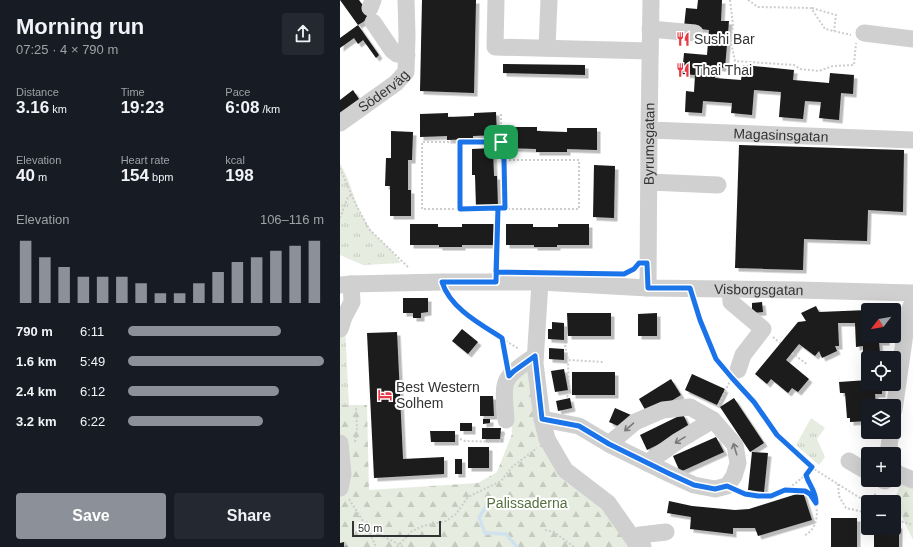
<!DOCTYPE html>
<html lang="en">
<head>
<meta charset="utf-8">
<style>
	:root { --surface:#171b24; --page:#242831; --text:#f1f3f6; --muted:#9ea1a6; --accent:#8c9099 }
	body { margin:0; font-family:Arial,sans-serif; background:var(--page); color:var(--text); height:100vh; display:flex; flex-direction:column; font-size:15px; white-space:nowrap }
	* { box-sizing:border-box; margin:0 }
	p { font-size:13px; color:var(--muted) }
	.icon { flex:none; width:22px; height:22px; fill:none; stroke:currentColor; stroke-width:2; stroke-linecap:round; stroke-linejoin:round }
	.map { position:relative; flex:1; overflow:hidden }
	.details { display:flex; flex-direction:column; background:var(--surface); width:340px }
	.details>* { flex:none }
	.needle { width:26px; rotate:239deg }
	.tools { position:absolute; left:521px; top:303px; display:grid; gap:8px }
	.tools a { display:grid; place-items:center; width:40px; height:40px; border-radius:4px; background:var(--surface); box-shadow:0 4px 16px #0002; font-size:20px }
	.scale { position:absolute; left:12px; bottom:10px; width:89px; box-sizing:border-box; padding-left:4px; border:2px solid #333; border-top:0; font-size:11px; line-height:14px; white-space:nowrap; color:#333; -webkit-text-stroke:3px #fff; paint-order:stroke }
	.pin { position:absolute; display:grid; place-items:center; width:34px; height:34px; color:#fff; margin:-17px; border-radius:8px; box-shadow:0 2px 6px #0006 }
	.round { display:grid; place-items:center; flex:none; width:42px; height:42px; border-radius:4px; background:var(--page) }
	.summary { display:flex; align-items:center; justify-content:space-between; height:68px; padding:0 16px }
	h1 { font-size:22px; font-weight:700; line-height:30px }
	.stats { display:grid; grid-template-columns:repeat(3,1fr); gap:6px; height:68px; padding:4px 16px }
	.stats div { display:grid; align-content:center }
	.stats b { font-size:17px; font-weight:700 }
	.stats small { font-size:11px; font-weight:400 }
	.stats p { font-size:11px }
	.chart { height:112px; padding:8px 16px }
	.chart p { display:flex; justify-content:space-between }
	.chart svg { width:100%; height:72px; margin-top:4px; stroke:var(--accent); stroke-width:6 }
	.action { display:flex; gap:8px; margin-top:auto; padding:8px 16px }
	.action a { flex:1; height:46px; border-radius:4px; background:var(--accent); color:#fff; font-size:16px; font-weight:700; line-height:46px; text-align:center }
	.action a+a { background:var(--page); color:var(--text) }
	ul { padding:0 16px; list-style:none; font-size:13px }
	li { display:grid; grid-template-columns:64px 48px 1fr; align-items:center; height:30px }
	li i { height:10px; border-radius:5px; background:var(--accent) }
	main { display:flex; flex:1; min-height:0 }
	.map>svg:first-child { display:block }
	.grass { fill:url(#grass-tufts) }
	.forest { fill:url(#forest-firs) }
	.lines { fill:none; stroke-linecap:round; stroke-linejoin:round }
	.stream { stroke:#cfe2ee; stroke-width:3.5 }
	.building { fill:#1a1a1a; filter:url(#shadow) }
	.path { stroke:#cdcdcd; stroke-width:2; stroke-dasharray:2 2; stroke-linecap:butt }
	.minor { stroke:#d0d0d0; stroke-width:17 }
	.oneway { stroke:#7a7a7a }
	.route-casing { stroke:#fff; stroke-width:8 }
	.route { stroke:#1a73e8; stroke-width:5 }
	.labels { text-anchor:middle; dominant-baseline:central; stroke-width:4; stroke-linejoin:round; paint-order:stroke }
	.poi-label { font-size:14px; fill:#333; stroke:#fff; text-anchor:start }
	.street-label { font-size:14px; fill:#333; stroke:#fff }
	.park-label { font-size:14px; fill:#56703f; stroke:#fff }
</style>
</head>
<body>
<main>
<section class="details">
<div class="summary"><div><h1>Morning run</h1><p>07:25 · 4 × 790 m</p></div><a class="round"><svg class="icon" aria-label="share" viewBox="0 0 24 24"><path d="M12 15V3M7 8l5-5 5 5M5 13v7h14v-7"/></svg></a></div>
<div class="stats">
<div><p>Distance</p><b>3.16<small> km</small></b></div>
<div><p>Time</p><b>19:23</b></div>
<div><p>Pace</p><b>6:08<small> /km</small></b></div>
</div>
<div class="stats">
<div><p>Elevation</p><b>40<small> m</small></b></div>
<div><p>Heart rate</p><b>154<small> bpm</small></b></div>
<div><p>kcal</p><b>198</b></div>
</div>
<div class="chart"><p><span>Elevation</span>106–116 m</p>
<svg viewBox="0 0 160 44" preserveAspectRatio="none"><path d="M5 44V6M15 44V16M25 44V22M35 44V28M45 44V28M55 44V28M65 44V32M75 44V38M85 44V38M95 44V32M105 44V25M115 44V19M125 44V16M135 44V12M145 44V9M155 44V6"/></svg>
</div>
<ul>
<li><b>790 m</b>6:11<i style="width:78%"></i></li>
<li><b>1.6 km</b>5:49<i style="width:100%"></i></li>
<li><b>2.4 km</b>6:12<i style="width:77%"></i></li>
<li><b>3.2 km</b>6:22<i style="width:69%"></i></li>
</ul>
<div class="action"><a>Save</a><a>Share</a></div>
</section>
<div class="map">
<svg width="573" height="547" viewBox="0 0 573 547">
	<defs>
		<pattern id="grass-tufts" width="24" height="20" patternUnits="userSpaceOnUse"><rect width="24" height="20" fill="#e6ecdf"/><path d="M3 7l-1-3M5 7V3M7 7l1-3M15 17l-1-3M17 17v-4M19 17l1-3" fill="none" stroke="#c6cbc0"/></pattern>
		<pattern id="forest-firs" width="22" height="20" patternUnits="userSpaceOnUse"><rect width="22" height="20" fill="#e6ecdf"/><path d="M5 1l3.5 6h-7zM16 11l3.5 6h-7z" fill="#c6cbc0"/></pattern>
		<filter id="shadow"><feDropShadow dx="3.5" dy="3.5" stdDeviation="0" flood-color="#0004"/></filter>
	</defs>
	<rect width="100%" height="100%" fill="#fff"/>
	<path class="grass" d="M0 163 7 177 19 210 31 231 52 251 61 263 23 265 0 255Z
		M0 320 5 325 9 406 0 405Z
		M471 418 485 428 477 439 485 457 479 465 456 445Z"/>
	<path class="forest" d="M190 367 201 437 262 507 291 547H0V405H27L29 490 138 483 157 472 172 434 170 389 174 377Z
		M562 481 573 486V540L554 500Z"/>
	<g class="lines">
		<path class="stream" d="M148 504 139 517 145 533 166 534 177 547"/>
	</g>
	<path class="building" d="M0 0H19L31 17 18 25Z
		M82 0H136L134 93 80 91Z
		M358 0H382L381 21H389L385 68H376L375 78 401 80 403 65 454 70 453 80 489 83 490 73 514 75 513 94 501 93 499 120 479 118 481 102 465 101 463 119 439 117 441 92 414 90 412 115 391 113 392 103 363 101 362 113 345 112 346 91 354 92 355 75 342 74 344 53 367 55 369 30 344 27 346 8 357 9Z
		M18 25 39 55 36 58 23 40 18 44 14 38 0 48V38Z
		M163 64 245 65V75L163 73Z
		M13 90 21 102 0 114V100Z
		M156 112 157 135 133 136V139L107 140V136L80 137V114L108 113V117L134 116V113Z
		M168 127H197V131L227 132V128H257V150L227 149V152H196V149L167 148Z
		M51 131 73 132 72 160H68V190H71V216H50V186H45L46 158H51Z
		M399 145 564 150 563 212 528 210 527 241 464 239 463 270 395 268Z
		M153 148 154 176H157L158 207 136 208 135 175H132V149Z
		M254 165 275 166 274 218 253 217Z
		M70 224H98V227H122V224H154V245H122V247H99V245H70Z
		M166 224H193V227H218V224H249V245H217V247H194V245H166Z
		M63 298H88V312L81 313V318H73V313H63Z
		M422 302 423 312 412 313V303Z
		M476 306 479 312 528 310V336H546V342H539L540 353H523V346L516 347 515 323H498L499 346H495L497 351 482 358 479 351 475 356 459 344 446 360 469 379 458 392 452 388 448 393 431 379 427 384 415 374 458 322 466 321 461 313Z
		M227 313H271V336H228Z
		M317 313V336H298V314Z
		M212 322 224 323V340L208 339V329H212Z
		M122 329 138 342 128 354 112 341Z
		M57 332 63 459 104 457V474L34 478 27 333Z
		M209 348 224 349V360L209 359Z
		M224 369 228 390 215 392 211 371Z
		M232 372H275V395H232Z
		M352 374 385 389 377 405 345 390Z
		M331 379 341 395 308 415 299 399Z
		M528 380V384H542V394H535L536 406H528V421L510 422V418H507L505 393H500L499 382Z
		M140 396H153L154 416H140Z
		M230 398 232 408 218 411 216 401Z
		M394 398 424 443 410 452 380 407Z
		M275 408 291 415 285 429 269 422Z
		M343 414 350 429 307 450 300 435Z
		M143 419H150V423L143 424Z
		M120 423H132V431H120Z
		M142 428H161L160 439H142Z
		M90 431H115V442H91Z
		M376 437 384 452 340 472 333 456Z
		M128 447H149V468H128Z
		M412 452 428 453 424 492 408 490Z
		M115 459H122V474H115Z
		M463 492 472 520 418 536 415 528H393V534L350 529 351 517 327 513 329 501 352 506 395 510 409 509Z
		M491 518H517V547H491Z
		M554 525H559V547H534V528H554Z
		M4 542V547H0V543Z"/>
	<g class="lines">
		<path class="path" d="M390 0 393 25 391 42 395 61 454 65 460 69 479 71 493 66 514 65 516 43
			M408 0 418 7 471 8 485 29 511 35
			M472 8 496 15 494 31
			M161 114V142L164 160 165 208
			M120 142 121 209
			M161 142H82V209H239V160H164
			M0 168 15 203 29 229 69 268
			M0 218 8 197 11 195
			M156 269 158 209
			M109 297C127 319 155 334 179 349
			M354 302C361 325 369 350 384 369
			M433 337 440 343
			M163 339 167 359
			M225 345 228 360 264 362
			M452 353 468 365
			M397 384 414 402 437 435 474 469 528 503
			M227 397 229 393 228 361
			M378 406 390 381
			M120 439 125 441 159 442 165 433
			M15 442 17 430 16 406
			M498 484 499 496 506 508 528 513
			M445 490C460 490 466 488 475 502
			M399 491C428 504 454 489 472 467
			M9 499 28 529 36 547
			M530 502 536 493
			M528 506 526 509 527 517H528
			M554 519 573 525
			M29 529 64 547
			M205 530 214 532 234 547
			M465 535C477 529 478 515 476 504 476 501 477 497 476 494 474 487 468 482 466 475
			M57 547 72 531 83 526 106 521 116 514 128 497 161 481 172 467 197 448"/>
		<g class="minor">
			<path d="M156 0 155 47 310 51"/>
			<path d="M30 8 33 0"/>
			<path d="M33 22 52 50 57 54 67 55"/>
			<path d="M310 29 355 33"/>
			<path d="M524 33 573 39"/>
			<path d="M207 48 209 0"/>
			<path id="s1" d="M0 123 56 83 66 72 67 35 66 0"/>
			<path id="s2" d="M309 130 573 140"/>
			<path d="M309 182 378 185"/>
			<path d="M200 282 195 363 202 419 207 439 225 470 268 503 294 540 303 547"/>
			<path id="s3" d="M0 285 11 284 102 282H200L308 288 458 290 573 293"/>
			<path id="s4" d="M308 288 309 130 311 0"/>
			<path d="M390 289 391 302 423 329 403 355 398 370"/>
			<path d="M0 329 4 317 12 302 11 284"/>
			<path d="M554 410 568 313 573 302"/>
			<path d="M202 419 239 426 269 444 330 474 354 485 375 489 387 486 394 476 398 463 395 445 373 420 350 407 323 410 295 422 269 444"/>
			<path d="M166 420C163 379 160 380 195 356"/>
			<path d="M0 443 3 474 0 488"/>
			<path d="M548 454 551 432"/>
			<path d="M509 461 528 472"/>
			<path d="M307 463 338 441 373 420"/>
			<path d="M554 470 558 474 573 480"/>
			<path d="M542 480 545 481V480"/>
			<path d="M294 540 300 535 326 532"/>
		</g>
	</g>
	<defs><path id="oneway-shaft" d="M-6 0H5M1.5-3L5.5 0L1.5 3" fill="none" stroke-width="1.6" stroke-linecap="round" stroke-linejoin="round"/></defs>
	<g class="oneway">
		<use href="#oneway-shaft" transform="translate(289 427) rotate(139)"/>
		<use href="#oneway-shaft" transform="translate(340 440) rotate(148)"/>
		<use href="#oneway-shaft" transform="translate(395 449) rotate(-107)"/>
	</g>
	<g class="lines">
		<defs>
			<path id="route" d="M161 142 164 160 165 208H158L156 282H102C110 308 140 324 162 338L169 376 174 371 195 356 202 419 239 426 269 444 330 474 354 485 375 489 387 486 405 494 418 496H431L445 490 465 491 470 494 476 503C476 490 469 486 466 475L472 467 437 435 414 402 392 378 376 359 360 320 350 288H308L307 263H299L294 269 284 274 156 272 158 208 120 209V142H161"/>
		</defs>
		<use href="#route" class="route-casing"/>
		<use href="#route" class="route"/>
	</g>
	<defs>
		<symbol id="restaurant-bare" viewBox="-9 -9 18 18"><path d="M-5-6h1v4h1v-4h1v4h1v-4h1v5L-1.5 .5V6h-2V.5L-5-1ZM5-6V6H3V1.5H1.5Q1.5-4 5-6Z" fill="#e63946" stroke="#fff" stroke-width="2.5" paint-order="stroke"/></symbol>
		<symbol id="hotel-bare" viewBox="-9 -9 18 18"><path d="M-6-4.5h1.5V1H6V5H4.5V3h-9V5H-6ZM-4 0a1.8 1.8 0 1 1 3.6 0ZM.5 0V-2.5h3Q6-2.5 6 0Z" fill="#e63946" stroke="#fff" stroke-width="2.5" paint-order="stroke"/></symbol>
	</defs>
	<g fill-rule="evenodd">
		<use href="#restaurant-bare" x="333" y="29" width="20" height="20"/>
		<use href="#restaurant-bare" x="333" y="60" width="20" height="20"/>
		<use href="#hotel-bare" x="35" y="385" width="20" height="20"/>
	</g>
	<g class="labels">
		<g class="poi-label">
			<text x="354" y="39">Sushi Bar</text>
			<text x="354" y="70">Thai Thai</text>
			<text x="56" y="387">Best Western<tspan x="56" dy="16">Solhem</tspan></text>
		</g>
		<g class="street-label">
			<text stroke="none"><textPath href="#s1" startOffset="54">Söderväg</textPath></text>
			<text stroke="none"><textPath href="#s2" startOffset="132">Magasinsgatan</textPath></text>
			<text stroke="none"><textPath href="#s4" startOffset="144">Byrumsgatan</textPath></text>
			<text stroke="none"><textPath href="#s3" startOffset="419">Visborgsgatan</textPath></text>
		</g>
		<g class="park-label">
			<text x="187" y="503">Palissaderna</text>
		</g>
	</g>
</svg>
<div class="tools">
<a><svg class="needle" viewBox="-14 -14 28 28"><path d="M0-13l5 13h-10z" fill="#e53935"/><path d="M0 13l5-13h-10z" fill="#9ea1a6"/></svg></a>
<a><svg class="icon" aria-label="locate" viewBox="0 0 24 24"><circle cx="12" cy="12" r="6"/><path d="M12 2v4M12 18v4M2 12h4M18 12h4"/></svg></a>
<a><svg class="icon" aria-label="layers" viewBox="0 0 24 24"><path d="M12 4l9 5-9 5-9-5zM3 14l9 5 9-5"/></svg></a>
<a>+</a>
<a>−</a>
</div>
<div class="scale">50 m</div>
<div class="pin" style="left:161px;top:142px;background:#1e9e55"><svg class="icon" aria-label="arrive" viewBox="0 0 24 24"><path d="M6 21V4h12l-3 4 3 4H6"/></svg></div>
</div>
</main>
</body>
</html>
